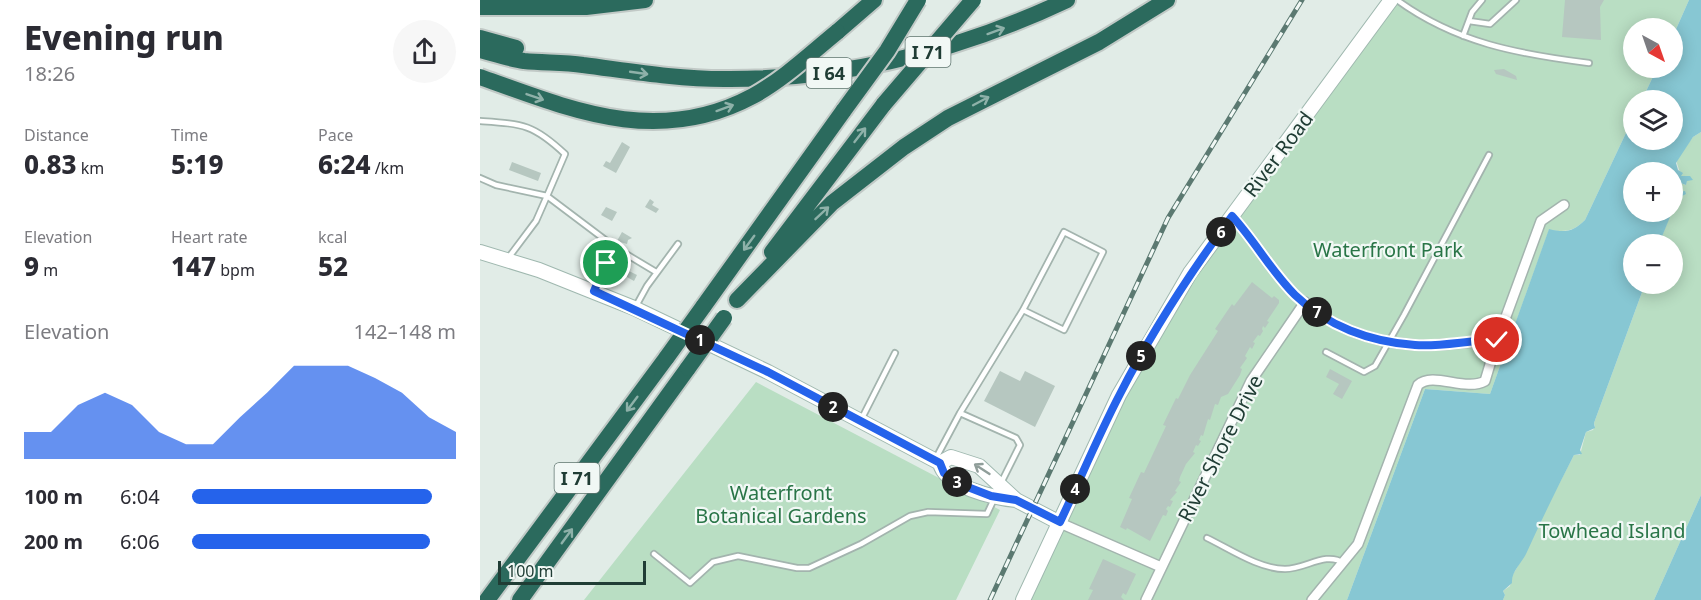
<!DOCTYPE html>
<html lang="en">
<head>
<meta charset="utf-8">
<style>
	:root { --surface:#fff; --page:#f7f7f7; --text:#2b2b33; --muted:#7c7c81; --accent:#2563eb }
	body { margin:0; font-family:"Noto Sans",sans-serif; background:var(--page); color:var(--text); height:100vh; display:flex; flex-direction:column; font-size:22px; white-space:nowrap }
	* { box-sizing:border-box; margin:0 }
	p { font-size:20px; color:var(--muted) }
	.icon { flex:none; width:33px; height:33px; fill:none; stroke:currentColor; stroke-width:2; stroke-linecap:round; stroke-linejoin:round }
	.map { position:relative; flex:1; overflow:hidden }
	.panel { display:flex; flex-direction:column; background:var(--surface); width:480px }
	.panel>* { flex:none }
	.needle { width:39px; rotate:140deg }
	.controls { position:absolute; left:1143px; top:18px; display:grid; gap:12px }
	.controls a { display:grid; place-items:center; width:60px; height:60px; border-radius:50%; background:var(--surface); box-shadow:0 3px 15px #0003; font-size:30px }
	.scale { position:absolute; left:18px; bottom:15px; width:148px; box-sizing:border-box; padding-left:6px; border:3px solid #203d35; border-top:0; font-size:16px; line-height:21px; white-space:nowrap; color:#203d35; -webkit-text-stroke:4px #f1f8f5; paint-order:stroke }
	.pin { position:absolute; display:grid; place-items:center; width:51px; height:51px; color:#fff; margin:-26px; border:3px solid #fff; border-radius:50%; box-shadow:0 2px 6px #0007 }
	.km { position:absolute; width:30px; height:30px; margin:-15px; border-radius:50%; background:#222; color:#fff; font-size:16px; line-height:30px; text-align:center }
	.round { display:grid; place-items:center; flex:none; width:63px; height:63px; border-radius:32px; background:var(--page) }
	.overview { display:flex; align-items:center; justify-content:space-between; height:102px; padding:0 24px }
	h1 { font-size:33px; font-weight:800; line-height:45px }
	.figures { display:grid; grid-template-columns:repeat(3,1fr); gap:9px; height:102px; padding:6px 24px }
	.figures div { display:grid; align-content:center }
	.figures b { font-size:26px; font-weight:800 }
	.figures small { font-size:16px; font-weight:400 }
	.figures p { font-size:16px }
	.chart { height:168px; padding:12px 24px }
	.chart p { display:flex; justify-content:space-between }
	.chart svg { width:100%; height:108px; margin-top:6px; fill:var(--accent); opacity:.7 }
	ul { padding:0 24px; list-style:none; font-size:20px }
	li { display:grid; grid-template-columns:96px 72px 1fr; align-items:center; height:45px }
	li i { height:15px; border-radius:8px; background:var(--accent) }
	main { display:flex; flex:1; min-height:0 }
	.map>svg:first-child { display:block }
	.green { fill:#b9dec3 }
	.water { fill:#87c7d3 }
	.building { fill:#b6c7c0 }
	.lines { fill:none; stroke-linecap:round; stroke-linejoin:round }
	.lane-casing { stroke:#a3b4ae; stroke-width:8 }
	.street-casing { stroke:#a3b4ae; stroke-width:12 }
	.secondary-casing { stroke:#9fb8af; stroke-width:16 }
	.highway-casing { stroke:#c1c9c6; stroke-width:20 }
	.lane { stroke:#fff; stroke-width:4.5 }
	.street { stroke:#fff; stroke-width:9 }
	.secondary { stroke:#fff; stroke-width:14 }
	.highway { stroke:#2b6a5d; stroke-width:16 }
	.rail-casing { stroke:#5b7971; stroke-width:5 }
	.rail { stroke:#f1f8f5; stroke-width:3; stroke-dasharray:9; stroke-linecap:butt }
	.highway-bridge-casing { stroke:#c1c9c6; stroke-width:20; stroke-linecap:butt }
	.highway-bridge { stroke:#2b6a5d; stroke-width:16 }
	.oneway { stroke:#8eb1a9 }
	.oneway2 { stroke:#909e9a }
	.route-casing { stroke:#fff; stroke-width:12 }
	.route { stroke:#2563eb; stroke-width:8 }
	.labels { text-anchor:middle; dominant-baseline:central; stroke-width:4.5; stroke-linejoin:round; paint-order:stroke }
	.shield { fill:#f1f8f5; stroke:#5f756f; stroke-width:1.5 }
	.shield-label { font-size:18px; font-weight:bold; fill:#203d35 }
	.street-label { font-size:20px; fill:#203d35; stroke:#f1f8f5 }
	.park-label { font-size:20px; fill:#297547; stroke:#f1f8f5 }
</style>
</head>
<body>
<main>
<section class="panel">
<div class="overview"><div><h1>Evening run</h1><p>18:26</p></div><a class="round"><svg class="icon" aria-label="share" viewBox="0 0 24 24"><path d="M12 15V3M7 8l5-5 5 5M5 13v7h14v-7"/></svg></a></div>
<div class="figures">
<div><p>Distance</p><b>0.83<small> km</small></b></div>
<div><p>Time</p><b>5:19</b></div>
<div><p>Pace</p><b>6:24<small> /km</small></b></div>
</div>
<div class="figures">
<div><p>Elevation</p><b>9<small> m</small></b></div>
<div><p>Heart rate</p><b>147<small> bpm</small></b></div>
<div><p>kcal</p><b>52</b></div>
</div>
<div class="chart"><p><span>Elevation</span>142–148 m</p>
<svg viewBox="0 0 160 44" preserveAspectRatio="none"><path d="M0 44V33L10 33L20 22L30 17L40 22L50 33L60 38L70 38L80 27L90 17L100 6L110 6L120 6L130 11L140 17L150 27L160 33V44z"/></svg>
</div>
<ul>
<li><b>100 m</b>6:04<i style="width:91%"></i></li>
<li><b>200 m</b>6:06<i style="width:90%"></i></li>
</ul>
</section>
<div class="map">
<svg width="1221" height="600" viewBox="0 0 1221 600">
	<rect width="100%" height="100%" fill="#e1ece7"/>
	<path class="green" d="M911 0H1209L1193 36 1192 28H1154V68H1177L1162 100H1154L1153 118 1105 220C1093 232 1085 232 1069 230L1010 394 945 389 867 600H546L580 523 710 273Z
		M1221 132V495L1174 600H1023L1025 595 1023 591 1030 586 1032 576 1045 554 1055 530 1094 455H1100L1106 432 1113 430 1115 426 1114 423 1165 284H1192V244H1179L1196 199 1201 197 1195 181 1206 185 1207 177 1201 176 1196 160 1213 137Z
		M276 382 520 510 476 600H104Z"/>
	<path class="water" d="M1209 0H1221V132L1213 137 1196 163 1198 170 1203 173 1201 176H1210L1213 180 1207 181 1206 185 1195 181 1200 192 1205 191 1206 194 1196 199 1193 209 1192 172H1154V212H1192L1179 244H1154V284H1165L1114 423 1115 428 1106 432 1100 450 1102 454 1094 455C1077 488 1061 521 1046 554 1041 564 1031 572 1032 583L1023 591 1025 595 1023 600H867L945 389 1010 394 1069 229C1085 233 1093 232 1105 220L1153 118 1154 140H1192V100H1162L1177 68H1192L1193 36Z
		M1221 495V600H1174Z"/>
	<path class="building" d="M1085 0H1124L1120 7 1121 40 1082 37Z
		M1024 69 1036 76 1037 80 1016 74 1014 70Z
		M142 142 150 147 136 173 123 166 126 161 130 163Z
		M32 162 61 173 58 181 29 170Z
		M170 199 174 202 172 205 179 209 176 213 165 207Z
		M126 207 137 212 132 221 121 215Z
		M142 232 152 238 148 240 147 244 137 241Z
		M141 267 157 275 154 281 138 272Z
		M772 282 792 298 794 296 799 300V303L787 321 789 322 785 328 783 326 782 329 783 331 780 336 778 335 773 342 775 343 772 349 770 347 765 356 767 358 760 368 762 369 760 375 748 394 741 397 738 405 735 404 730 420 728 419 723 436 721 435 719 440 721 441 718 446 716 445 713 452 715 453 706 464 700 477 699 481 701 482 695 491 697 492 690 500 693 501 690 507 688 506 686 509 688 511 686 516 683 515 670 541 647 528 646 530 640 527 652 499 649 498 661 472 664 473 686 426 683 425 696 398 698 399 710 375 738 331 735 329 752 304 754 306Z
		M850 369 872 381 862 399 853 394 859 384 846 377Z
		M520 371 540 381 545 371 575 386 555 427 504 401Z
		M623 559 656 574 646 595 643 593 641 597 644 600H608L613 590 609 589Z"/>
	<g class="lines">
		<defs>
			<path id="lane" d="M917 0C976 43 1038 54 1109 63
				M989 21 1010 24 1036 0
				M983 36 992 12 1002 0
				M0 121C43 124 53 124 85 154L67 196 16 185 0 178
				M29 257 56 221 67 196 136 248
				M115 289 126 263 136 248 176 272
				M156 306 167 286 198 244
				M846 352 884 372 895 366 924 315 1009 155
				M480 413 543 310 584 232 623 252 584 330 543 310
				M381 420 415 353
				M456 458 480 413 536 438 540 445 521 483
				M727 538C750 549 779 569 805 569 826 569 845 551 864 563
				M174 554 210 583 233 562 258 556 317 568H329L381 544 430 516 448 512 507 514 514 499"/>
			<path id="street" d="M752 216C775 241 791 271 815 295 848 326 890 342 935 345 962 347 989 340 1017 341
				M580 523 681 567
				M666 600 771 381 825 302
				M832 600 878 544 938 385C953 371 985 392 1005 381L1017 341 1061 221 1084 205"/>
			<path id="secondary" d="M0 252 59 270 154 308 288 372 460 463C465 487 514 498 536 500
				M460 463 471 457 499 466 536 500 580 523
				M543 600 639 395 710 273 911 0"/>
			<path id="highway" d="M0 7H106L165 0
				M357 32 394 0
				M0 38 36 48
				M0 50C15 54 30 59 44 61 64 63 84 62 103 65 150 71 196 79 244 79 364 80 479 51 587 0
				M292 252 404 104
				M257 300 352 203 424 147 468 118 619 42 687 0
				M223 307 364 110
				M7 600 187 357
				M40 600 208 368"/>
		</defs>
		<use href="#lane" class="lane-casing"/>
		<use href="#street" class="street-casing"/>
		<use href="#secondary" class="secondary-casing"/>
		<use href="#highway" class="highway-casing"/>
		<use href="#lane" class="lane"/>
		<use href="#street" class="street"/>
		<use href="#secondary" class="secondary"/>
		<use href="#highway" class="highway"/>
		<defs>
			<path id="rail" d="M510 600 688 218 822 0"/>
		</defs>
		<use href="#rail" class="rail-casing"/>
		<use href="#rail" class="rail"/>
		<defs>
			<path id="highway-bridge" d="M0 77C92 110 178 147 273 96 304 79 330 54 357 32
				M404 104 493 0
				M364 110 407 51 438 0
				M187 357 223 307
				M208 368 244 318"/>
		</defs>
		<use href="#highway-bridge" class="highway-bridge-casing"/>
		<use href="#highway-bridge" class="highway-bridge"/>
	</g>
	<defs><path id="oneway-shaft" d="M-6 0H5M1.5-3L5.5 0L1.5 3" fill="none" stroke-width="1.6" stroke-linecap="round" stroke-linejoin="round" transform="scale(1.5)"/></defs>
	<g class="oneway">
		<use href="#oneway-shaft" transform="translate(516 31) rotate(-20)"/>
		<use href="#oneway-shaft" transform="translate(159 73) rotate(8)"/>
		<use href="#oneway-shaft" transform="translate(55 97) rotate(19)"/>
		<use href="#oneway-shaft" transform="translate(501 101) rotate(-28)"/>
		<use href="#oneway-shaft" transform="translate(245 108) rotate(-20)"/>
		<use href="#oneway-shaft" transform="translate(380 135) rotate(-52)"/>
		<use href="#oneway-shaft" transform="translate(342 213) rotate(-43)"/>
		<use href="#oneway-shaft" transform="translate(269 243) rotate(126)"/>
		<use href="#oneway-shaft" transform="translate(152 404) rotate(127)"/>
		<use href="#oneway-shaft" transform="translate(87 536) rotate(-54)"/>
	</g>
	<use class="oneway2" href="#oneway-shaft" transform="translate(502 469) rotate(-147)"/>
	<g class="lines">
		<defs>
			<path id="route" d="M126 263 114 291 288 372 460 463 464 473 480 484 511 496 536 500 580 522C600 480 618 436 640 394 672 331 710 273 752 216 775 241 791 271 815 295 847 326 890 342 935 345 962 347 989 340 1017 340"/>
		</defs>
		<use href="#route" class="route-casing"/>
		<use href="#route" class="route"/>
	</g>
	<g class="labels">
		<g class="shield">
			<rect x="425.5" y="37" width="45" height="30" rx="4.5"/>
			<rect x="326.5" y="58" width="45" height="30" rx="4.5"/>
			<rect x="74.5" y="463" width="45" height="30" rx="4.5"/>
		</g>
		<g class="shield-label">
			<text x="448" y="52">I 71</text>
			<text x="349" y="73">I 64</text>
			<text x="97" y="478">I 71</text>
		</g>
		<g class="street-label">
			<text transform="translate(798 154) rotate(-53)">River Road</text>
			<text transform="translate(740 448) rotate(-63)">River Shore Drive</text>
		</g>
		<g class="park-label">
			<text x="908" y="249">Waterfront Park</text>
			<text x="301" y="492">Waterfront<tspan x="301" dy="23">Botanical Gardens</tspan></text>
			<text x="1132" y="530">Towhead Island</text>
		</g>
	</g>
</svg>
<div class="controls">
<a><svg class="needle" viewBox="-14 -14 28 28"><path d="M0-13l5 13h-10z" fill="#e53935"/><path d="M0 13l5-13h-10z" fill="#7c7c81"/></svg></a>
<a><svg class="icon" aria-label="layers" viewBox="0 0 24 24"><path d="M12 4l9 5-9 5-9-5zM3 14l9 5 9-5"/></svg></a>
<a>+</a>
<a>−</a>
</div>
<div class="scale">100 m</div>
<div class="pin" style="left:126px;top:263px;background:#1e9e55"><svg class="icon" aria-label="arrive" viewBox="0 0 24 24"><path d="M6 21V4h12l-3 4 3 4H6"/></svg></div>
<div class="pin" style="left:1017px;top:340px;background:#d93025"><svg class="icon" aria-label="check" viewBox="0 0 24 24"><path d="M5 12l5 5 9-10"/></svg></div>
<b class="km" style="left:220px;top:340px">1</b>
<b class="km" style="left:353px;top:407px">2</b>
<b class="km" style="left:477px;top:482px">3</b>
<b class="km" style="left:595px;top:489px">4</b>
<b class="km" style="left:661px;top:356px">5</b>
<b class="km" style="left:741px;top:232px">6</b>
<b class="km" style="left:837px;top:312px">7</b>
</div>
</main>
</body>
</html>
